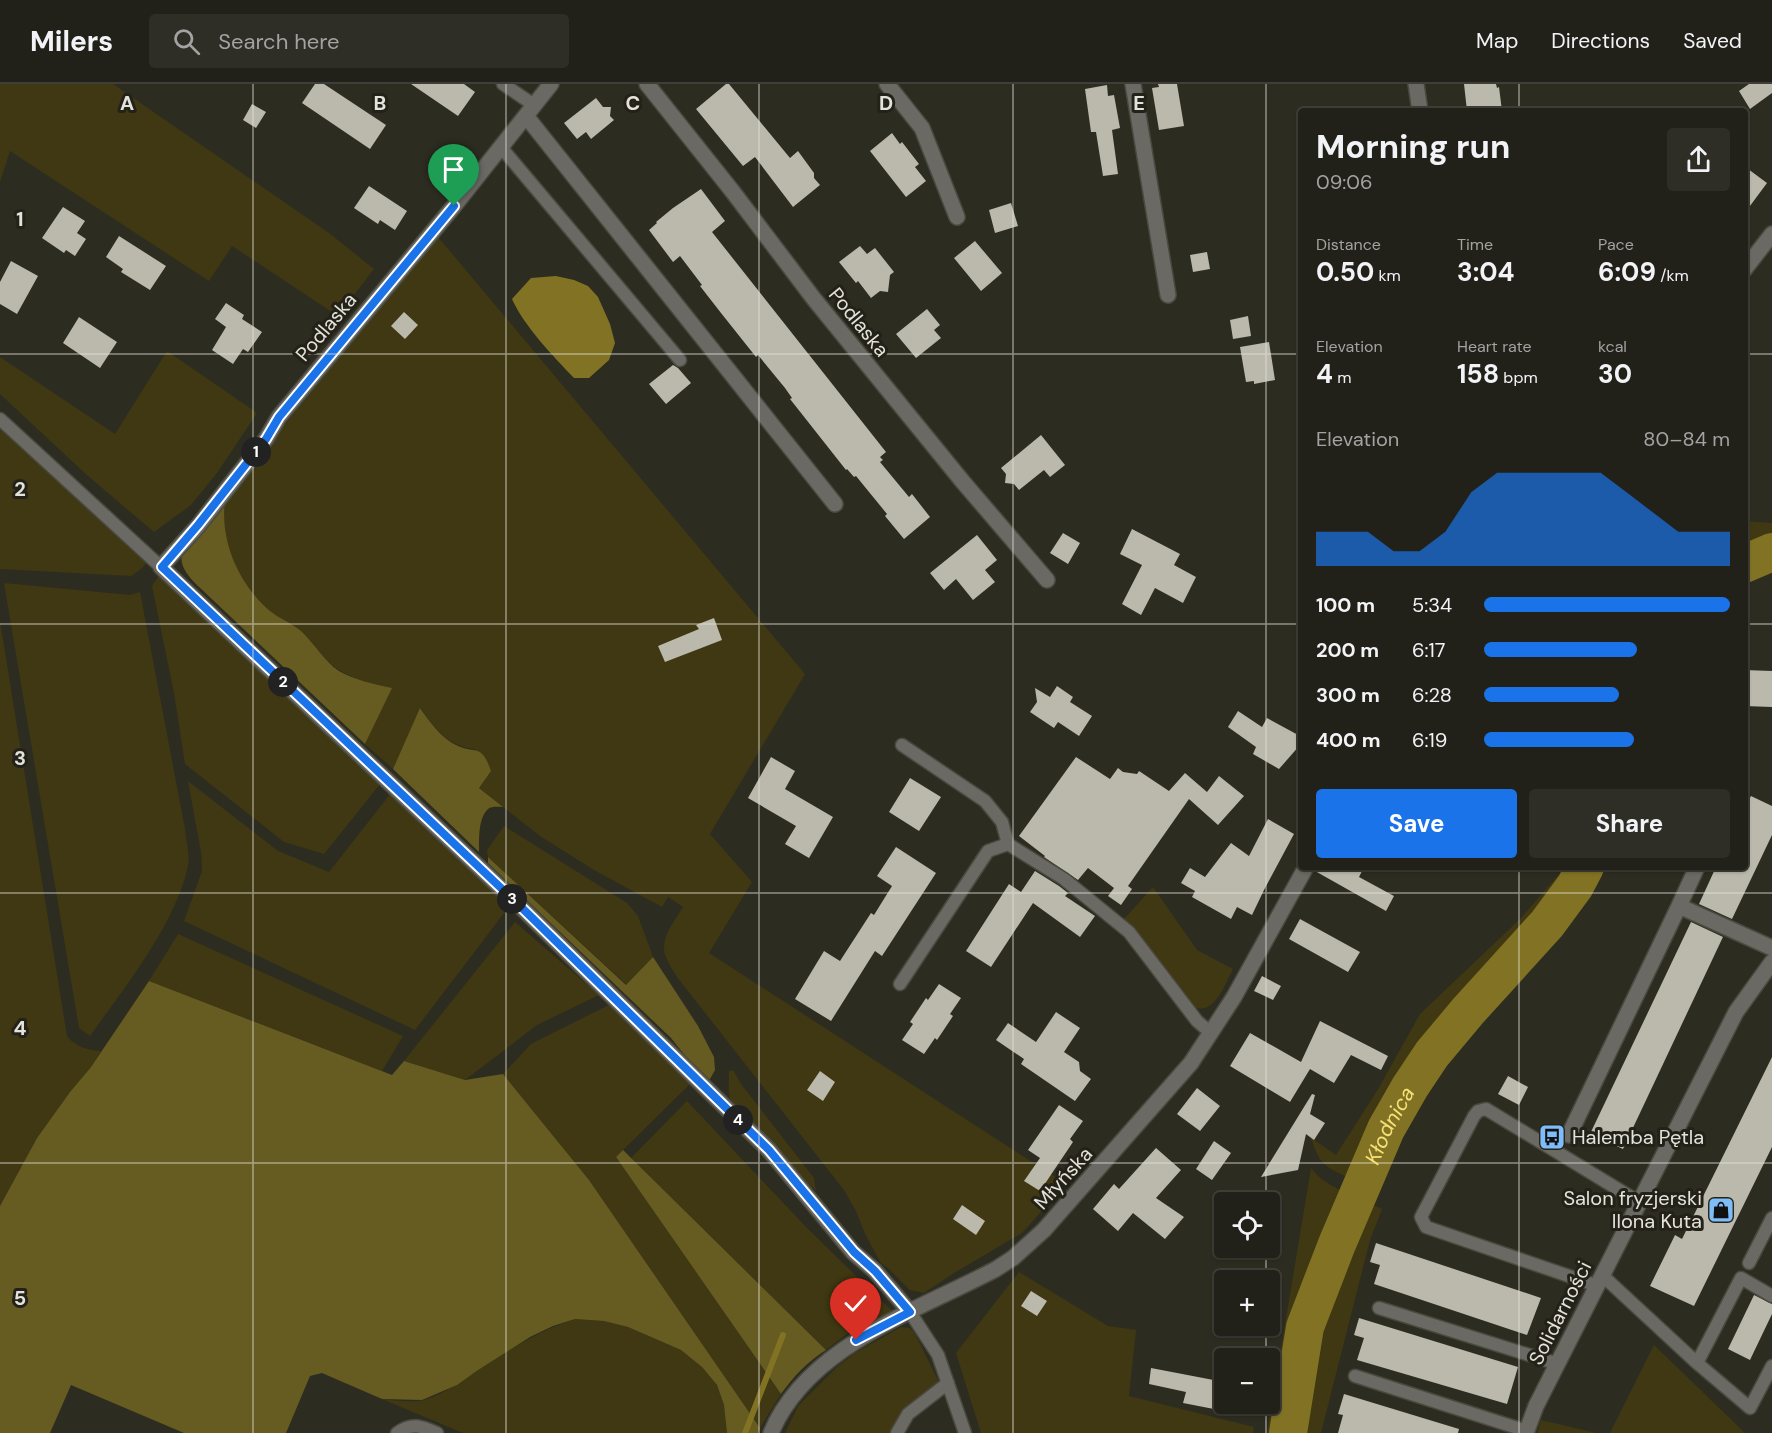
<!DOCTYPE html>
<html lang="en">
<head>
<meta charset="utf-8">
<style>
	:root { --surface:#222119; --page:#2e2e26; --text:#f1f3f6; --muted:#a2a3a2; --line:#3f3e38; --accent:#1a73e8 }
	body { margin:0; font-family:"DM Sans",sans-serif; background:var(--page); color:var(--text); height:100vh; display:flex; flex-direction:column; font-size:22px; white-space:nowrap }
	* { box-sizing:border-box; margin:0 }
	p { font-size:20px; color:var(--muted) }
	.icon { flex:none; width:33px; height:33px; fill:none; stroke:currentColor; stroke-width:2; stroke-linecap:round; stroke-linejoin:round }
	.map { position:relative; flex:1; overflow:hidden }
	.drawer { position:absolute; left:1298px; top:24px; width:450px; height:762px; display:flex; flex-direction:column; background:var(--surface); border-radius:6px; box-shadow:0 2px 4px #0004,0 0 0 2px var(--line) }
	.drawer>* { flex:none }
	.tools { position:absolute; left:1214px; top:1108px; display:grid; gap:12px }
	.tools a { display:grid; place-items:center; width:66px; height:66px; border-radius:6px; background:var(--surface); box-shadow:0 2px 4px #0004,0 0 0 2px var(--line); font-size:30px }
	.pin { position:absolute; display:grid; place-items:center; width:51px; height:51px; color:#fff; margin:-62px -26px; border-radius:50% 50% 50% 0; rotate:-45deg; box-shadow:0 0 6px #0007 }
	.pin .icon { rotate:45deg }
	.km { position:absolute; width:30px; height:30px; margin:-15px; border-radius:50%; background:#222; color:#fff; font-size:16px; line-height:30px; text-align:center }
	.round { display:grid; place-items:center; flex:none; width:63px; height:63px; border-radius:6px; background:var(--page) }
	.headline { display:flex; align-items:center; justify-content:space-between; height:102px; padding:0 18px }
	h1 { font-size:33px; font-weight:700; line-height:45px }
	.figures { display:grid; grid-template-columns:repeat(3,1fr); gap:9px; height:102px; padding:6px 18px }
	.figures div { display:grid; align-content:center }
	.figures b { font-size:26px; font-weight:700 }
	.figures small { font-size:16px; font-weight:400 }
	.figures p { font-size:16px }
	.chart { height:168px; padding:12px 18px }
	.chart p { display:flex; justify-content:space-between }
	.chart svg { width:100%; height:108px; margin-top:6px; fill:var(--accent); opacity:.7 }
	.primary-button { display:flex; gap:12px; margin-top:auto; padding:12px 18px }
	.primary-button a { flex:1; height:69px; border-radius:6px; background:var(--accent); color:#fff; font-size:24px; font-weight:700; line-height:69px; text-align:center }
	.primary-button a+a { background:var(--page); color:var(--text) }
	ul { padding:0 18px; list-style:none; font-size:20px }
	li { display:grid; grid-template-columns:96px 72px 1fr; align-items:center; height:45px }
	li i { height:15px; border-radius:8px; background:var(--accent) }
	header { display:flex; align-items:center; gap:36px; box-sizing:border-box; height:84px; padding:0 30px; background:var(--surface); border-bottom:2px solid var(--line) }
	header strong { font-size:28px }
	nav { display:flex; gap:33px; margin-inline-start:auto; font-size:21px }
	.search { width:420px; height:54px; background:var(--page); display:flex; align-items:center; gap:15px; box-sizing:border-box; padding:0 21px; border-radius:6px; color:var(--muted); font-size:22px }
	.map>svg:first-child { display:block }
	.green { fill:#3f3812 }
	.forest { fill:#665b20 }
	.water { fill:#817323 }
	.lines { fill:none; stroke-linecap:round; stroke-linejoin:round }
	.stream { stroke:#817323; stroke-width:6 }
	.river { stroke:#817323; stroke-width:38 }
	.building { fill:#bbb8ac }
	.lane-casing { stroke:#4a493f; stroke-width:15 }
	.street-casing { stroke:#4a493f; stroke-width:18 }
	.lane { stroke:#6a6964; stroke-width:12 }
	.street { stroke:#6a6964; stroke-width:15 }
	.route-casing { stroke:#fff; stroke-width:12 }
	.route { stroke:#1a73e8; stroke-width:8 }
	.grid { fill:none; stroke:#e3e2db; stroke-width:1.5; stroke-opacity:0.55 }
	.labels { text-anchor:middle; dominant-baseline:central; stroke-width:6; stroke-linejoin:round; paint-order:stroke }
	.street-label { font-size:20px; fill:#e3e2db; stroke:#242218 }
	.poi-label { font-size:20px; fill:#e3e2db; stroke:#242218; text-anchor:start }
	.water-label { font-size:21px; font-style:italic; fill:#f6e177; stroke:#242218 }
	.grid-label { font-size:20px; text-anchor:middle; font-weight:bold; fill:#e3e2db; stroke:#242218; stroke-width:6; stroke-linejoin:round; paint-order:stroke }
</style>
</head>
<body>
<header>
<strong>Milers</strong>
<div class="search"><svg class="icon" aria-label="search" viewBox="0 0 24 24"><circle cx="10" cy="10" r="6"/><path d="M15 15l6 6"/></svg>Search here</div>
<nav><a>Map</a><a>Directions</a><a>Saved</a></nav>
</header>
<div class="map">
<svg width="1772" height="1349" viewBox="0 0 1772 1349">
	<rect width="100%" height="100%" fill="#2d2c21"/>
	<path class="green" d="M0 0H113L329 149 374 185 338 232 232 162 209 197 10 67 0 98Z
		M444 68 464 81C453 103 449 107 427 93Z
		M438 153 805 590 710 750 752 798 709 869 1066 1100 1022 1149 954 1189 924 1209 910 1206 888 1184 881 1179 865 1150 856 1127 844 1106 677 893C673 886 668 879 665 871 660 855 675 836 683 823L668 813 662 823 594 786 540 752 479 704 475 665C449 663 434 645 421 624L393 685 365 660 391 604C374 600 354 596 339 586 324 577 314 559 301 547 291 539 280 535 270 527 239 500 220 458 225 417L299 323Z
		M167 267 257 329 217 389 191 421 154 448 88 392 0 310V273L115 350Z
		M0 343 148 477 141 485 131 492 0 485Z
		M1745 437 1772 439V458L1745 468Z
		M161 489 381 699 324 770 284 758 185 680 174 609 152 502Z
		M4 499 130 511 140 508 185 745C186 756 190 771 188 782 175 841 125 903 90 952L79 944Z
		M0 537 67 952C75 963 88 966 101 967L91 983 70 1008 37 1054 0 1122Z
		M188 697 278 767 329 788 391 709 511 820 415 946 184 837 202 787 201 768Z
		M504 742 627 819 638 832 653 873 627 901 488 773 487 766Z
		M1564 783H1576L1561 810 1433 959 1387 1034 1356 1098C1345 1091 1327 1086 1320 1075 1315 1068 1314 1060 1310 1053L1336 1071 1377 1007 1420 930 1521 834 1562 787Z
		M1153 803 1197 866 1233 885C1225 899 1215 932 1194 923L1124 835Z
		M515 838 599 911 537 941 465 996 404 977Z
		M178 850 403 952 382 987 149 897Z
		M609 921 690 1000 616 1073 781 1310 760 1344 589 1096 503 990 531 960Z
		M733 986 741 1000 814 1094 816 1107 734 1026C727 1013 729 1001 729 987Z
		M687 1017 806 1143 893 1228 848 1249 826 1266 631 1074Z
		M1311 1084C1321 1098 1337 1104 1351 1112L1301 1238 1283 1349H1267Z
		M1366 1118 1382 1125 1370 1156 1321 1349H1301C1308 1308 1311 1265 1323 1226 1334 1189 1350 1153 1366 1118Z
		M1019 1188 1108 1242 1136 1246 1129 1312 1254 1343 1253 1349H981L956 1269Z
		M575 1235 604 1237 628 1243 681 1266 702 1283 717 1301 724 1321 727 1349H463L382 1315C395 1316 412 1319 424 1316 446 1310 462 1295 480 1284 511 1265 540 1246 575 1235Z
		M901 1243 910 1244 914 1248 938 1296 935 1303 892 1349H785L798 1322 838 1282 855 1269Z
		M1654 1261 1745 1349H1610Z
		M1541 1336 1596 1349H1537Z"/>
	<path class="forest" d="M225 417C220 458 239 500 270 527 280 535 292 539 301 547 314 559 324 577 339 587 355 596 374 600 392 604L365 660 197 501C189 493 179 482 182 470Z
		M420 624C429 637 441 654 456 661 476 671 481 658 491 687L479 704 503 723C498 723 492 722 488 725 478 734 479 756 479 768L393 685Z
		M488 773 626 901 653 873 698 942 714 973 715 986 710 995 703 994 671 954 491 782 488 779Z
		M149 897 392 991 404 977 465 996 503 990 589 1096 760 1344 758 1349H727L724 1321 717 1301 702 1283 681 1266 628 1243 604 1237 575 1235 553 1242 530 1253 478 1286 457 1301 422 1316 382 1315 322 1289 310 1292 286 1349H184L71 1301 50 1349H0V1122L37 1054 70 1008 91 983Z
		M623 1066 826 1266C807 1278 794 1292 781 1310L616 1073Z"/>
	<path class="water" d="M556 192 574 196 588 202 598 213 610 240 615 259 609 276 589 294H574C553 272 524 242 512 215L531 194Z"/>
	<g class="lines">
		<path class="stream" d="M745 1349 783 1251"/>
		<g class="river">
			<path d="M1744 480 1772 468"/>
			<path id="s1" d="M1288 1349 1305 1243 1337 1160 1386 1045 1410 1003 1432 970 1468 927 1547 840 1575 802 1585 783"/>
		</g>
	</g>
	<path class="building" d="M315 0H324L386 41 370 65 302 19Z
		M411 0H464L475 8 458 32Z
		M726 0H729L790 74 798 67 814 89V94L820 101 793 123 755 73 743 82 696 25Z
		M1158 0H1177L1184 42 1159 46 1152 4 1159 3Z
		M1464 0H1496L1497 4 1499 3 1502 27H1467Z
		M1749 0H1772V9L1750 25 1739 7Z
		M1107 1 1108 12 1114 11 1120 44 1112 46 1118 90 1103 92 1096 48H1091L1085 5Z
		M596 14 603 23H611L610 32 614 36 591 55 586 48 577 55 564 39Z
		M252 20 266 28 256 44 243 36Z
		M892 49 900 60 902 58 919 80 915 83 926 97 906 113 870 67Z
		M1744 82 1767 99 1744 130Z
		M369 102 407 127 395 146 380 136 378 140 354 124Z
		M701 105 725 137 712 148 886 368 880 373 883 376 880 378 909 413 912 410 930 433 904 455 885 432 887 430 856 392 854 393 847 385 846 386 790 315 792 314 785 304 758 271 756 273 721 229 700 202 702 201 680 172 673 178 649 146 657 139 656 138 673 124Z
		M1011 119 1018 142 995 149 989 126Z
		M63 123 85 137 77 149 86 155 75 172 66 166 64 169 42 154Z
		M119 152 166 182 150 206 121 188 123 185 106 173Z
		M975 157 1002 189 981 207 954 174Z
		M860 162 867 170 875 164 894 188 890 191 888 208 880 207 871 214 858 197 856 199 839 178Z
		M1207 168 1210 185 1193 188 1190 171Z
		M11 177 38 192 17 230 0 220V198Z
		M226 219 244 231 242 235 262 248 248 268 243 265 233 280 212 266 226 243 215 235Z
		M927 225 940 241 934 246 941 254 916 274 896 250Z
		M404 228 418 241 405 255 391 242Z
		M1248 232 1251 252 1233 255 1230 236Z
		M79 233 117 258 100 284 63 259Z
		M1269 258 1275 296 1254 300V297L1246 298 1240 263Z
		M673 281 678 284 691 299 666 320 649 300Z
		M1041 351 1065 381 1050 393 1044 386 1019 406 1014 400 1005 399 1006 390 1001 384Z
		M1132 445 1180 470 1174 481 1196 493 1183 519 1155 504 1141 531 1122 520 1142 481 1120 470Z
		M1063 449 1080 459 1068 480 1050 469Z
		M977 451 997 476 985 486 995 498 973 516 956 495 944 506 930 489Z
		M714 534 722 556 665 578 658 562 699 545 696 541Z
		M1744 586 1772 587V623L1744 622Z
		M1057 602 1073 613 1070 618 1092 632 1079 652 1058 638 1054 644 1030 628 1037 618 1035 604 1050 613Z
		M1238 627 1262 643 1267 634 1300 652V661L1279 685 1253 670 1256 663 1228 643Z
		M771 673 795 687 785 705 833 733 809 774 785 760 796 742 748 714Z
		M1076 673 1110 695 1118 684 1123 688 1137 690 1139 687 1169 707 1185 689 1207 708 1219 692 1244 712 1218 741 1189 715 1128 802 1132 805 1121 821 1108 812 1114 804 1088 784 1078 796 1044 773 1045 772 1019 752Z
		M910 694 941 713 919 747 889 728Z
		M1751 712 1772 722V751L1732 835 1699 820 1716 783H1744V725Z
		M1268 735 1294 750 1264 806 1252 831 1237 823 1231 835 1192 813 1195 807 1181 799 1190 784 1205 793 1231 759 1249 772Z
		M896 763 936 789 882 872 875 867 831 937 795 915 824 867 840 877 871 829 874 831 892 802 877 792Z
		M1316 783H1364L1359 793 1394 812 1386 827 1315 787Z
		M1035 787 1059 802 1068 809 1065 812 1095 832 1080 853 1033 819 991 883 966 867 1009 800 1021 808Z
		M1300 835 1360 868 1348 888 1289 855Z
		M1691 838 1723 853 1722 855 1623 1065 1590 1050Z
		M1262 892 1281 902 1273 916 1254 907Z
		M939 900 961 914 950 930 953 932 937 956 935 954 924 970 902 956 913 940 910 938 926 914 928 916Z
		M1056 928 1080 944 1064 968 1079 978 1080 987 1091 995 1075 1017 1021 980 1024 975 996 956 1008 939 1036 958Z
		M1320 937 1388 972 1381 986 1351 971 1334 999 1310 985 1290 1018 1230 982 1250 949 1301 978Z
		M1772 973V1063L1694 1222 1650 1202 1675 1151 1682 1155Z
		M820 987 835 998 823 1017 807 1006Z
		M1508 992 1528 1003 1519 1021 1498 1010Z
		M1197 1004 1220 1022 1200 1047 1177 1030Z
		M1312 1010 1315 1011 1310 1030 1325 1039 1314 1056 1306 1050 1298 1086 1261 1093Z
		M1059 1021 1083 1037 1070 1055 1073 1058 1040 1107 1024 1097 1040 1074 1028 1066Z
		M1214 1057 1231 1069 1212 1096 1196 1085Z
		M1156 1064 1181 1086 1156 1114 1184 1133 1165 1155 1133 1129 1118 1147 1093 1125 1114 1100 1119 1105Z
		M962 1121 985 1137 976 1151 953 1135Z
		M1376 1159 1541 1214 1527 1251 1374 1200 1380 1181 1370 1178Z
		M1031 1207 1047 1217 1037 1232 1021 1222Z
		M1754 1211 1772 1220V1230L1750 1276 1728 1265Z
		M1359 1234 1518 1283 1507 1320 1357 1276 1364 1254 1354 1251Z
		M1151 1284 1224 1298 1219 1326 1183 1319 1186 1308 1149 1300Z
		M1344 1310 1459 1345 1458 1349H1338L1343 1331 1338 1330Z"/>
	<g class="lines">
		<defs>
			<path id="lane" d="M503 0 534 21
				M500 62 680 276
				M0 335 161 483
				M902 661 985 717 1002 738 1008 760
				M900 900 988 767 1008 760 1064 795 1129 848 1197 937 1211 949
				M1749 1179 1772 1134
				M1603 1192 1697 1279 1750 1324 1772 1282
				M1598 1202 1426 1143 1421 1133 1474 1032 1478 1027 1486 1025 1639 1118
				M1379 1224 1558 1280
				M910 1228 938 1271 965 1349
				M1697 1279 1741 1194 1772 1212
				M1355 1292 1527 1347
				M397 1349C412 1338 421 1342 437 1349
				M897 1349 908 1330 948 1299"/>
			<path id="street" d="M551 0 454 122 279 333 266 355 198 442 161 483 519 821 769 1066 853 1168 875 1187 910 1228
				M647 0 733 108 814 215 963 398 1047 496
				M887 0 922 44 957 133
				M1133 0 1168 211
				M1416 0 1420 27
				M526 32 835 420
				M1744 186 1772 150
				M1679 822 1697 783
				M1569 1051 1679 822 1772 864
				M771 1349C807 1262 919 1226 996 1185L1013 1174 1044 1146 1191 979 1234 913 1306 783
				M1526 1349 1536 1322 1736 928 1772 878"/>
		</defs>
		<use href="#lane" class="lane-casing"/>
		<use href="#street" class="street-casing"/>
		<use href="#lane" class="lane"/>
		<use href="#street" class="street"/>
	</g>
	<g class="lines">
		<defs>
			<path id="route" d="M454 122 279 333 266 355 198 441 162 483 519 821 769 1066 854 1168 875 1187 910 1228 856 1256"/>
		</defs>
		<use href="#route" class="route-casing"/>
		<use href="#route" class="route"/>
	</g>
	<path class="grid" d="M253 0V1349M506 0V1349M759 0V1349M1013 0V1349M1266 0V1119M1519 0V27M0 270H1300M1744 270H1772M0 540H1300M1744 540H1772M1519 783V1349M0 809H1772M0 1079H1772M1266 1164V1197M1266 1242V1275M1266 1320V1349"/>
	<defs>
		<symbol id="bus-square" viewBox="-11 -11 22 22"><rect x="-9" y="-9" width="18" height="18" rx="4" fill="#7fbdf9" stroke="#242218"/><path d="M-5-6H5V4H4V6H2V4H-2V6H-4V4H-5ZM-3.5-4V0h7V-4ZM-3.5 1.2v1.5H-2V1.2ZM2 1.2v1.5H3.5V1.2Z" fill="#111"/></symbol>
		<symbol id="shop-square" viewBox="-11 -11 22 22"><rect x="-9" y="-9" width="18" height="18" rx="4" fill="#7fbdf9" stroke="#242218"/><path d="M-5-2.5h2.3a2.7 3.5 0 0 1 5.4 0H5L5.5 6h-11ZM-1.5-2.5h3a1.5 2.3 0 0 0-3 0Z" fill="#111"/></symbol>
	</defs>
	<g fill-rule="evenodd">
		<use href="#bus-square" x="1537" y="1038" width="30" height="30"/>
		<use href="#shop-square" x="1706" y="1111" width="30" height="30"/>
	</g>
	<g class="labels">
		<g class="street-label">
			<text transform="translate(859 238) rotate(51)">Podlaska</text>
			<text transform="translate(326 243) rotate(-50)">Podlaska</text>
			<text transform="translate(1063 1094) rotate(-48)">Młyńska</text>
			<text transform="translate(1560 1229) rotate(-63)">Solidarności</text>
		</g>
		<g class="poi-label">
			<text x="1572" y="1053">Halemba Pętla</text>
			<text x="1702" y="1114" text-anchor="end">Salon fryzjerski<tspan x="1702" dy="23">Ilona Kuta</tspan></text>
		</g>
		<g class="water-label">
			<text stroke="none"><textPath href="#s1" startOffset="326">Kłodnica</textPath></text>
		</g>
	</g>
	<g class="grid-label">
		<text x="127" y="26">A</text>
		<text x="380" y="26">B</text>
		<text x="633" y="26">C</text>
		<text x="886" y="26">D</text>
		<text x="1139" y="26">E</text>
		<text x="20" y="142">1</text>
		<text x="20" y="412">2</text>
		<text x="20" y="681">3</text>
		<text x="20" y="951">4</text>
		<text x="20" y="1221">5</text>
	</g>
</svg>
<div class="tools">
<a><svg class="icon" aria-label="locate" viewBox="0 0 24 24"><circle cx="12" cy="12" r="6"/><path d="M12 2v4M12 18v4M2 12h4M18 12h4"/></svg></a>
<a>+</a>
<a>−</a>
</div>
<div class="pin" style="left:454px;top:122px;background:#1e9e55"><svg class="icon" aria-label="arrive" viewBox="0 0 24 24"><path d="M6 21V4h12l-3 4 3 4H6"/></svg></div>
<div class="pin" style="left:856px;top:1256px;background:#d93025"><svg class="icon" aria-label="check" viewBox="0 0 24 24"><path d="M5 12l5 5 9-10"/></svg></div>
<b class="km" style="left:256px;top:368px">1</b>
<b class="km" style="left:283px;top:598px">2</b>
<b class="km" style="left:512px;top:815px">3</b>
<b class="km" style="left:738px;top:1036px">4</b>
<section class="drawer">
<div class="headline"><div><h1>Morning run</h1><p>09:06</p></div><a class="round"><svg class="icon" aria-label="share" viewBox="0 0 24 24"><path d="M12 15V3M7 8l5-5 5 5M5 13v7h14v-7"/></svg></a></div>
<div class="figures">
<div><p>Distance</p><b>0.50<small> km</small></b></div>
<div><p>Time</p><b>3:04</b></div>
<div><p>Pace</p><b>6:09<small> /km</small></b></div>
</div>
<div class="figures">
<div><p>Elevation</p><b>4<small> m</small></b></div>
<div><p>Heart rate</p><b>158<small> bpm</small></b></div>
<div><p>kcal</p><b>30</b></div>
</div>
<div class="chart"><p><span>Elevation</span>80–84 m</p>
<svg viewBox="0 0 160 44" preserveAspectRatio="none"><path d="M0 44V30L10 30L20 30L30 38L40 38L50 30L60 14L70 6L80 6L90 6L100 6L110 6L120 14L130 22L140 30L150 30L160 30V44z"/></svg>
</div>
<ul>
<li><b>100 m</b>5:34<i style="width:100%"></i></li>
<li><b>200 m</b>6:17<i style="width:62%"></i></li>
<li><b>300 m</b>6:28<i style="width:55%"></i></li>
<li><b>400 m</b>6:19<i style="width:61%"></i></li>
</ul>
<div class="primary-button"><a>Save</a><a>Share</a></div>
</section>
</div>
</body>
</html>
